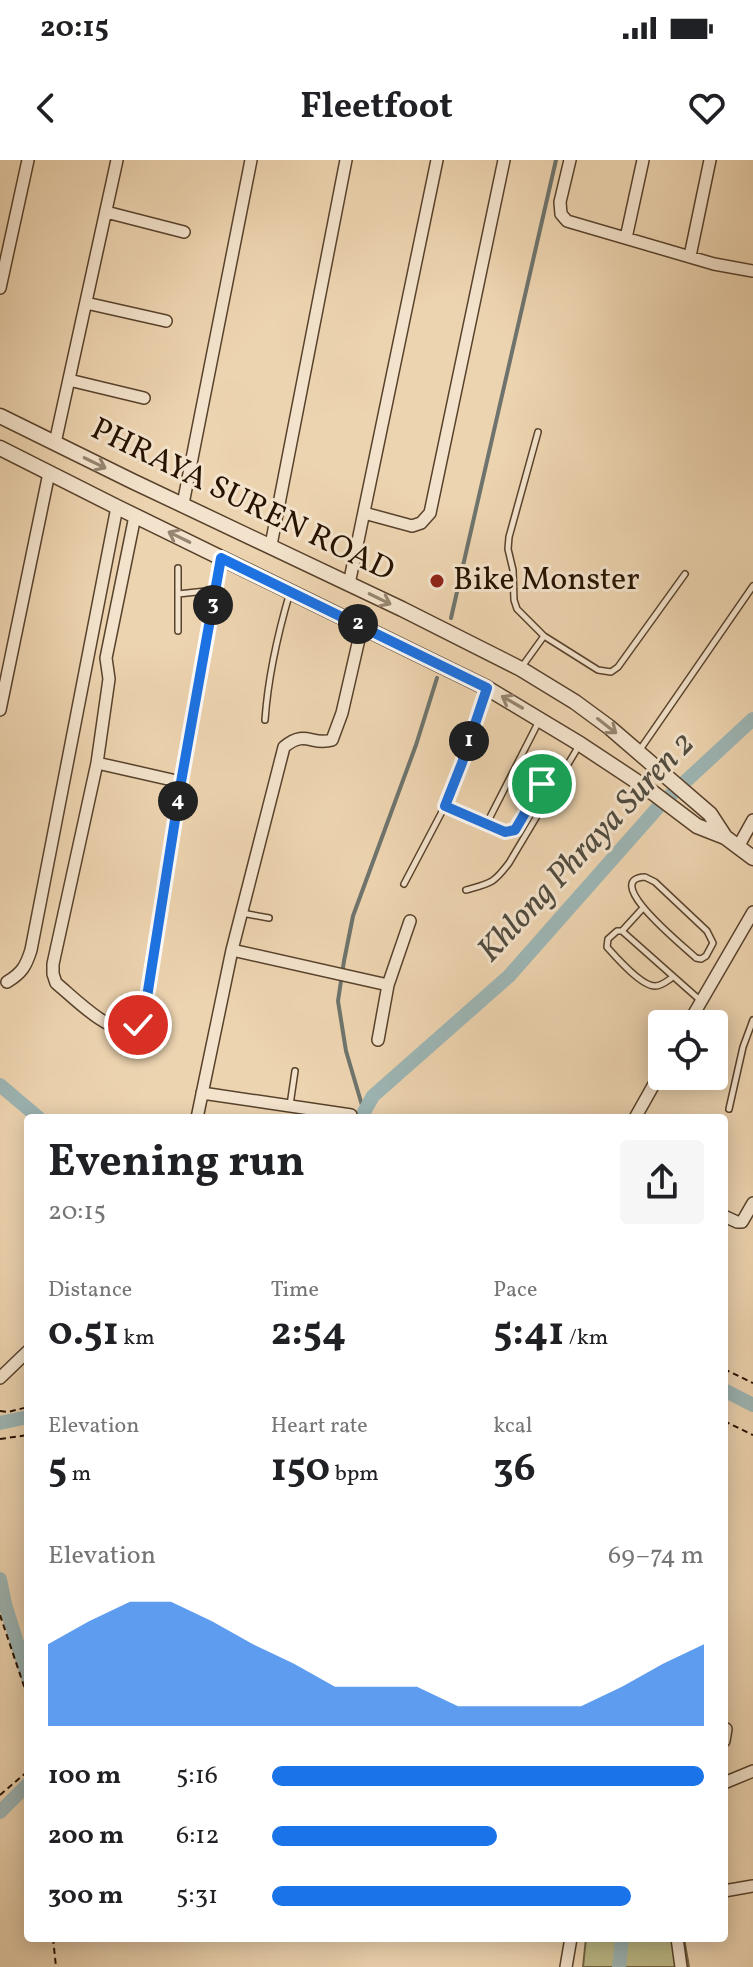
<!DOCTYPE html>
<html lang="en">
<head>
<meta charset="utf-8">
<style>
	:root { --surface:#fff; --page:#f6f6f6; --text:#202124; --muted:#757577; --accent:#1a73e8 }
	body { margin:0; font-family:Vollkorn,serif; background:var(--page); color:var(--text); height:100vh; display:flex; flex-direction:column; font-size:30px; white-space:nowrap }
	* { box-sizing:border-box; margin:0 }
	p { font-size:26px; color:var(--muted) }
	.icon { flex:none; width:44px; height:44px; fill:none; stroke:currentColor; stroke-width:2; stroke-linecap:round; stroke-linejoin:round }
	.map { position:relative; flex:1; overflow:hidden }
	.drawer { position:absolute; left:24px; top:954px; width:704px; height:828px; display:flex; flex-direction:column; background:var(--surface); border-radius:8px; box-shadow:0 4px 20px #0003 }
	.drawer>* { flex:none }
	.controls { position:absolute; left:648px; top:850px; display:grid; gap:16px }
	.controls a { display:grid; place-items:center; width:80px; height:80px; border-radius:8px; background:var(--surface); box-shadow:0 4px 20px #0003; font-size:40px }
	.pin { position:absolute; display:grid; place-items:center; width:68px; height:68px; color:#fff; margin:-34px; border:4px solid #fff; border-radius:50%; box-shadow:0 2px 8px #0007 }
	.km { position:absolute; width:40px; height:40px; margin:-20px; border-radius:50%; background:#222; color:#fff; font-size:22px; line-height:40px; text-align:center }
	.round { display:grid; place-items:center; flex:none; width:84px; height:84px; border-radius:8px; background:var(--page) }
	.overview { display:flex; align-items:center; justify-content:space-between; height:136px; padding:0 24px }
	h1 { font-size:44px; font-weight:700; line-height:60px }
	.metrics { display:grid; grid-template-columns:repeat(3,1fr); gap:12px; height:136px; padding:8px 24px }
	.metrics div { display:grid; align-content:center }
	.metrics b { font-size:40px; font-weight:700 }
	.metrics small { font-size:22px; font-weight:400 }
	.metrics p { font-size:22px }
	.chart { height:224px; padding:16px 24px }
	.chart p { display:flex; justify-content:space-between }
	.chart svg { width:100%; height:144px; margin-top:8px; fill:var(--accent); opacity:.7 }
	ul { padding:0 24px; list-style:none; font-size:26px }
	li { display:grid; grid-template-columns:128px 96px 1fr; align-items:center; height:60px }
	li i { height:20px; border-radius:10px; background:var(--accent) }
	.status { display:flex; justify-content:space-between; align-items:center; height:56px; padding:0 40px; background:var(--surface); direction:ltr }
	.status svg { height:22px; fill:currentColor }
	header { display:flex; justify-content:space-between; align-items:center; height:104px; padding:0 24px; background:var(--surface); font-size:36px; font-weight:700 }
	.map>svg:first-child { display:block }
	.green { fill:#bdbb88; stroke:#726644; stroke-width:2 }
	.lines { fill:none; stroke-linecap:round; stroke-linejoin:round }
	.stream { stroke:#6e746d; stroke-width:4 }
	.canal { stroke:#9db6b5; stroke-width:14 }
	.service-casing { stroke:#58422c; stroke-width:8 }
	.minor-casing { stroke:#58422c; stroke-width:14 }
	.tertiary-casing { stroke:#58422c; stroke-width:17 }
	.path { stroke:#271200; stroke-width:2; stroke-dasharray:6 4; stroke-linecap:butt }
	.service { stroke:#f3e3cc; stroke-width:5 }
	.minor { stroke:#f3e3cc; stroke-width:11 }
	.tertiary { stroke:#f3e3cc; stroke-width:14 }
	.oneway { stroke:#978570 }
	.route-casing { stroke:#fff; stroke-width:16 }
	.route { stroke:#1a73e8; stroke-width:10 }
	.poi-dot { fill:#8f2418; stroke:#f3e3cc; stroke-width:3 }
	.labels { text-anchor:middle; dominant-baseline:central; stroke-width:6; stroke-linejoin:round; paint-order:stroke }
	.street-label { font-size:32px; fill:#271200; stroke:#f3e3cc }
	.poi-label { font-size:32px; fill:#271200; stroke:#f3e3cc; text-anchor:start }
	.water-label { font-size:34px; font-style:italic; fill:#504b3f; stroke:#f3e3cc }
</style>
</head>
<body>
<div class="status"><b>20:15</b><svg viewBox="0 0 49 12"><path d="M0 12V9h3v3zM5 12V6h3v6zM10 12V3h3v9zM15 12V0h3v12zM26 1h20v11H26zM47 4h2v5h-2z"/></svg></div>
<header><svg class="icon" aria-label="back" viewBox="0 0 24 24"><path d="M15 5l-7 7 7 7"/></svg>Fleetfoot<svg class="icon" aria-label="heart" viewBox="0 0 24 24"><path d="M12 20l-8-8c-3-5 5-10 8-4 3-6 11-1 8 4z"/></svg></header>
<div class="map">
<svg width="753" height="1807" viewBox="0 0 753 1807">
	<rect width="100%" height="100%" fill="#edd4b0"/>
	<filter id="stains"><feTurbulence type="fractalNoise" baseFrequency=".0025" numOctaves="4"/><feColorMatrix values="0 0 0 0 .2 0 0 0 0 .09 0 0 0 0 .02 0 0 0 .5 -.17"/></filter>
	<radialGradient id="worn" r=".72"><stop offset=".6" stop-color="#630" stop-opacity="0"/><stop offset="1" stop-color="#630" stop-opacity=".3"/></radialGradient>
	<path class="green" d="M586 1778H684L689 1807H583Z"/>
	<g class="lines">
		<path class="stream" d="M451 458 556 0
			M364 952 346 891 338 841 344 801 353 756 416 585 437 518"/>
		<path class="canal" d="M0 925 39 958
			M364 958V952L373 936 509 816 661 644 753 559
			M724 1230 753 1245
			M0 1263 28 1257
			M0 1419 5 1444 28 1518
			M0 1652 28 1624
			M619 1807 622 1778"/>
		<defs>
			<path id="service" d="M178 434 215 430
				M178 471V408
				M544 476 598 510 611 512 618 507 685 414
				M521 508 544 476 517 449 514 440 513 410 508 389 509 377 538 272
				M265 560C268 517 278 473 290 432
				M639 591 753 426
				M445 646 487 663 538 563
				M487 663 505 672 515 670 542 624
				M645 717 655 722 707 771 713 783 706 796 701 799 696 798C687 789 599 719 645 717Z
				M404 724 445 646 462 603 486 531
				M466 730C491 723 493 724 509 703L580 584
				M242 753 269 758
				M622 771 643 748
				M673 817C667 821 662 826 655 826 641 826 616 797 607 787L608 779 617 771H622L701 841
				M290 945 295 911
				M729 949 743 887 753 860"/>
			<path id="minor" d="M570 0 560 42 561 54 567 61 714 104 753 111
				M106 52 184 72
				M626 78 643 0
				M690 96 710 0
				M0 128 28 0
				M86 143 166 161
				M69 220 144 238
				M55 283 117 0
				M183 344 251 0
				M364 353 412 366 421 363 430 353 504 0
				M135 356 106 498 109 519 97 603 53 804V814L56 823C72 836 109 874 130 869 137 867 140 862 144 856L181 622 221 398
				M271 385 346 0
				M349 424 437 0
				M0 550 49 313
				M97 603 181 622
				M738 687 753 660
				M232 790 388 825 410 761
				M7 822C22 813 26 806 31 790L117 347
				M688 864 753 752
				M378 880 388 825
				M202 933 351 955
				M197 958 232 790 284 587C306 569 311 586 332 580L342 553 362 466
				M635 958 662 910
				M724 1056 737 1062H742L753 1043
				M0 1218 28 1191
				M724 1581 726 1569
				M724 1623 753 1611
				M724 1731 753 1726
				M677 1778 681 1807
				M566 1807 571 1778"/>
			<path id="tertiary" d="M0 256 132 321 402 449 521 509 575 542 609 567 710 654 725 677
				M0 288 117 347 487 528 580 584 648 629 697 666 725 677 753 698"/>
		</defs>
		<use href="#service" class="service-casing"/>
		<use href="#minor" class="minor-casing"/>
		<use href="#tertiary" class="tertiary-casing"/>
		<path class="path" d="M724 1209 753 1223
			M0 1251 8 1252 28 1247
			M724 1261 753 1275
			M0 1279 28 1275
			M0 1455 28 1538
			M0 1635 28 1611
			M53 1778 56 1807"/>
		<use href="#service" class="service"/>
		<use href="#minor" class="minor"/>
		<use href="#tertiary" class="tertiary"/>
	</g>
	<defs><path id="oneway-shaft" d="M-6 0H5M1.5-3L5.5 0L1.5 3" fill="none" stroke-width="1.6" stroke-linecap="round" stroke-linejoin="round" transform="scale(2)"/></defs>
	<g class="oneway">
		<use href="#oneway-shaft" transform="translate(95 303) rotate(26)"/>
		<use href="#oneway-shaft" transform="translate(179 377) rotate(-154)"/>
		<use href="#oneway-shaft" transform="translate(380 439) rotate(26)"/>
		<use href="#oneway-shaft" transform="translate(512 542) rotate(-150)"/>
		<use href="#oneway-shaft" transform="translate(607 566) rotate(38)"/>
	</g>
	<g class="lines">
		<defs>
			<path id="route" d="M138 865 144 856 181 622 221 398 487 528 462 603 445 646 505 672 515 670 542 624"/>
		</defs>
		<use href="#route" class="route-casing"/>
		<use href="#route" class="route"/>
	</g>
	<circle class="poi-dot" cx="437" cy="421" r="8"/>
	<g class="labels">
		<g class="street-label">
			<text transform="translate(242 341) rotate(26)">PHRAYA SUREN ROAD</text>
		</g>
		<g class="poi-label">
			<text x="453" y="421">Bike Monster</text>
		</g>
		<g class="water-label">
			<text transform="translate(587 688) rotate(-47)">Khlong Phraya Suren 2</text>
		</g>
	</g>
	<rect width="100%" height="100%" filter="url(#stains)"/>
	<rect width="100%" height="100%" fill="url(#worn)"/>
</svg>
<div class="controls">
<a><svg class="icon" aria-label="locate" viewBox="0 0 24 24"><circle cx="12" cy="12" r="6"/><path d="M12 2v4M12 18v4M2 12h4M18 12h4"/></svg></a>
</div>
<div class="pin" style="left:542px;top:624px;background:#1e9e55"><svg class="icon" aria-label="arrive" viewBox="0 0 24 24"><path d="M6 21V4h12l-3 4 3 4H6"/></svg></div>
<div class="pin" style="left:138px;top:865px;background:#d93025"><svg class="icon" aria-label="check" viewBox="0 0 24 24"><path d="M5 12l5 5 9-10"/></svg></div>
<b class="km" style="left:469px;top:581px">1</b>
<b class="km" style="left:358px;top:464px">2</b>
<b class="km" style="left:213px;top:445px">3</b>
<b class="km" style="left:178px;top:641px">4</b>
<section class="drawer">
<div class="overview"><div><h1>Evening run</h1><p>20:15</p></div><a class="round"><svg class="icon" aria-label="share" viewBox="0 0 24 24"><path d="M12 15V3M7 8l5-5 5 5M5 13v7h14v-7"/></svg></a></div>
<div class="metrics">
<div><p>Distance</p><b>0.51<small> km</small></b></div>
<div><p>Time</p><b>2:54</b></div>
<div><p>Pace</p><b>5:41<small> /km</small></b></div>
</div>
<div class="metrics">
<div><p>Elevation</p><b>5<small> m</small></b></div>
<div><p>Heart rate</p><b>150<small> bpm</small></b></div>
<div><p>kcal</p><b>36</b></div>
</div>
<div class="chart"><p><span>Elevation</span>69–74 m</p>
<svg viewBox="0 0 160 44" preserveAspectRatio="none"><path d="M0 44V19L10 12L20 6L30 6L40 12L50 19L60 25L70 32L80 32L90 32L100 38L110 38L120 38L130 38L140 32L150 25L160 19V44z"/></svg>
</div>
<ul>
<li><b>100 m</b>5:16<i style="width:100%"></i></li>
<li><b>200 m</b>6:12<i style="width:52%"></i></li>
<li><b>300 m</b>5:31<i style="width:83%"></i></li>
</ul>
</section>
</div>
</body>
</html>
